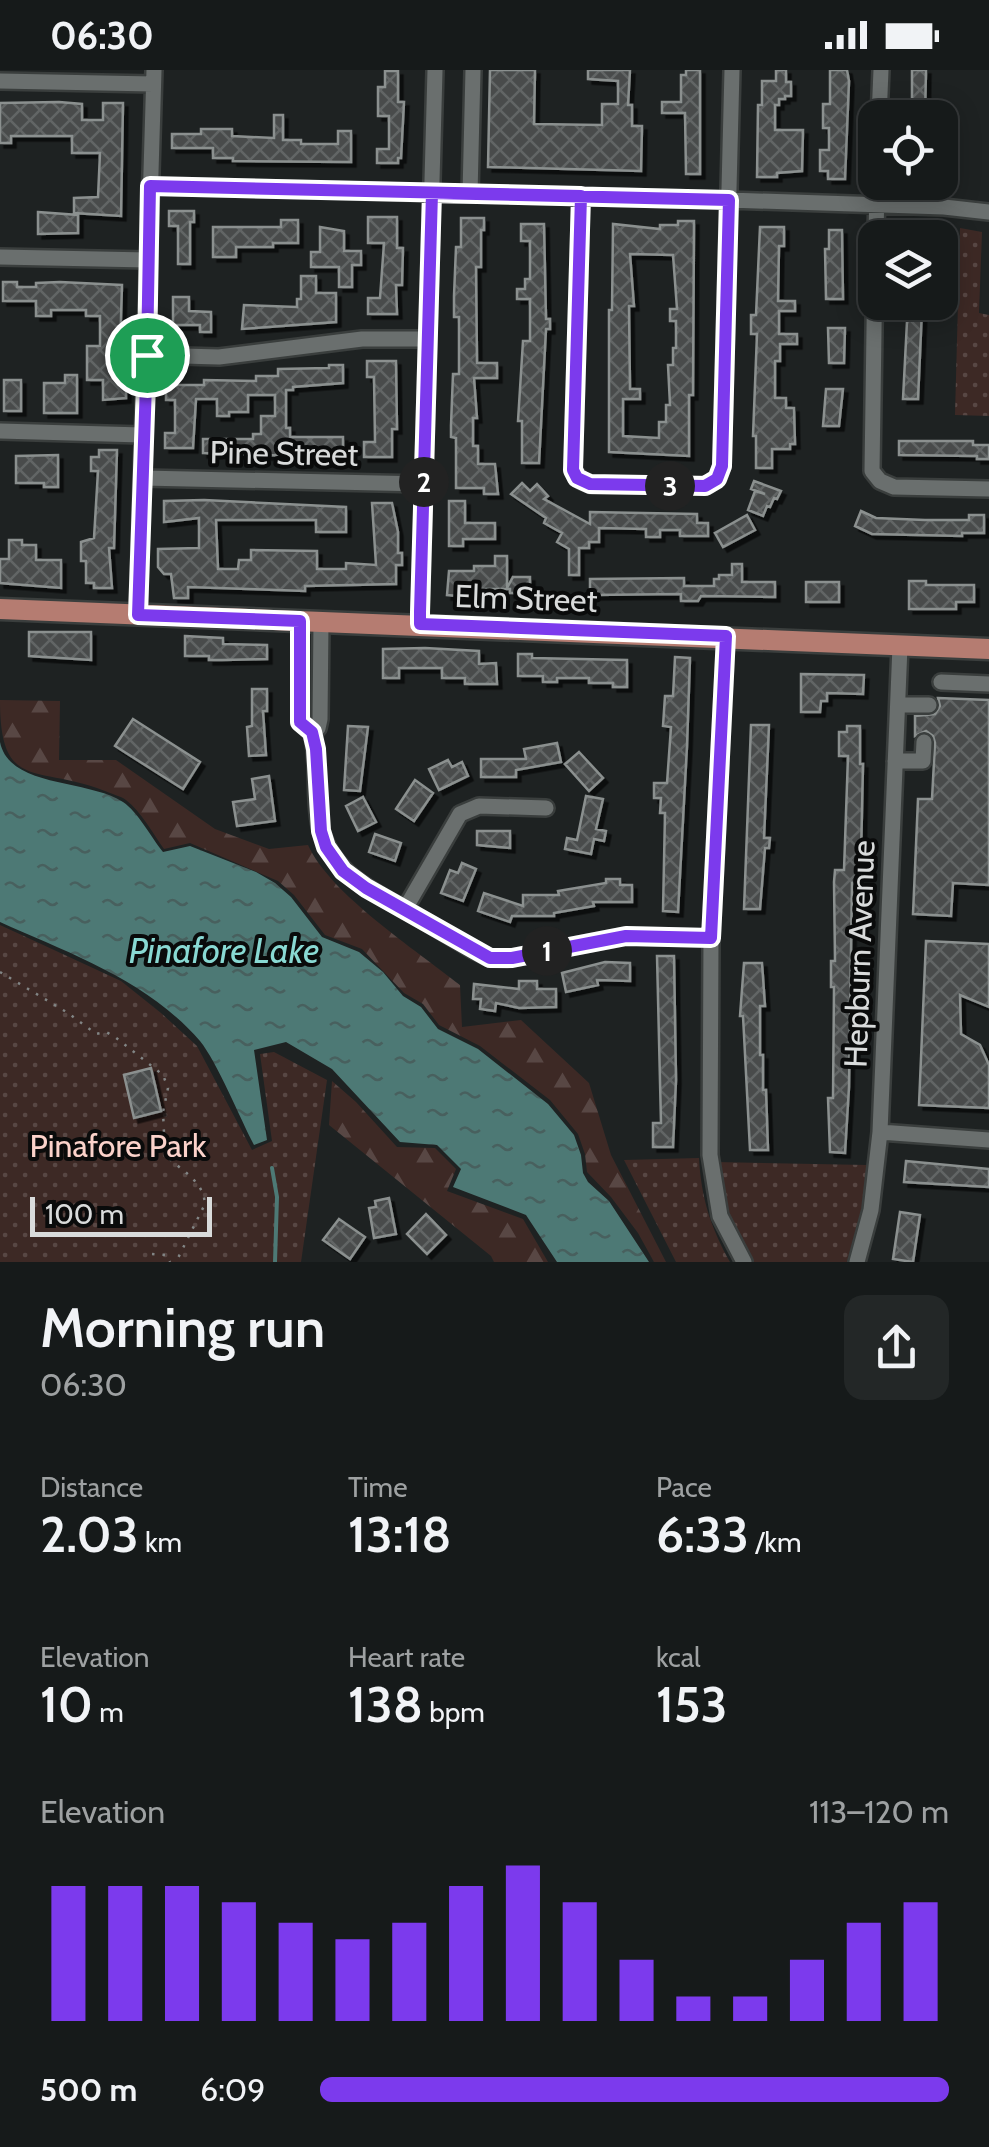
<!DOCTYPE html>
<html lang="en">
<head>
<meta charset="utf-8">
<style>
	:root { --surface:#161a1a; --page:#232727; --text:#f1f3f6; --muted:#9ea1a2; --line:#353839; --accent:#7c3aed }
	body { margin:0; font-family:Cabin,sans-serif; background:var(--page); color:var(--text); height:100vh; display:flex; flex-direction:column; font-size:38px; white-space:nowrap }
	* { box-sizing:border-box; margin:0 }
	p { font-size:32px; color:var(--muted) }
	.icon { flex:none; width:55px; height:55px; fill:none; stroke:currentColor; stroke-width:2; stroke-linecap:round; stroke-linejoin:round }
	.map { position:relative; height:1192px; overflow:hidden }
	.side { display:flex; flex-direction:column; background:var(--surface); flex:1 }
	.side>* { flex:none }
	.controls { position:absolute; left:858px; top:30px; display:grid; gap:20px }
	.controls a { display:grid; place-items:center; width:100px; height:100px; border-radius:20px; background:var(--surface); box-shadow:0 5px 25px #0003,0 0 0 2px var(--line); font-size:50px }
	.scale { position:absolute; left:30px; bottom:25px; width:182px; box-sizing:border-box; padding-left:10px; border:5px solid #d9dbdb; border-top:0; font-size:28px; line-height:35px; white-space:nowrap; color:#d9dbdb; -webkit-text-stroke:8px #0a0b0b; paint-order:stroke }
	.pin { position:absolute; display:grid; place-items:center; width:85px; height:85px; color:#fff; margin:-42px; border:5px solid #fff; border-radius:50%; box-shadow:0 2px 10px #0007 }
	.km { position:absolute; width:50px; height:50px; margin:-25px; border-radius:50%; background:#222; color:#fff; font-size:28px; line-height:50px; text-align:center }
	.round { display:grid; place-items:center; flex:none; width:105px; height:105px; border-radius:20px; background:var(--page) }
	.headline { display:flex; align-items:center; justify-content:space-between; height:170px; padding:0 40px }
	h1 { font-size:55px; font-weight:600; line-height:75px }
	.stats { display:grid; grid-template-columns:repeat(3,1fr); gap:15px; height:170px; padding:10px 40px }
	.stats div { display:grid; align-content:center }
	.stats b { font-size:50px; font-weight:600 }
	.stats small { font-size:28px; font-weight:400 }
	.stats p { font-size:28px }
	.chart { height:280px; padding:20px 40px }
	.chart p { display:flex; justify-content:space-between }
	.chart svg { width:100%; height:180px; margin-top:10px; stroke:var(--accent); stroke-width:6 }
	ul { padding:0 40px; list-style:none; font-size:32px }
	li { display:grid; grid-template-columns:160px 120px 1fr; align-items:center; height:75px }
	li i { height:25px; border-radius:12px; background:var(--accent) }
	.status { display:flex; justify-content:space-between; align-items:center; height:70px; padding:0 50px; background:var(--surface); direction:ltr }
	.status svg { height:28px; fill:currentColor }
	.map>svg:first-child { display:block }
	.forest { fill:url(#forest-firs) }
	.park { fill:url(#park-dots) }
	.water { fill:url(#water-ripples) }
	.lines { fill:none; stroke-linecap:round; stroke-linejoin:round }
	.stream { stroke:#4d7975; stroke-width:4 }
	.building { fill:url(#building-cross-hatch); stroke:#8b908f; stroke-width:2.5; fill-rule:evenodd; filter:url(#shadow) }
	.minor-casing { stroke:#3a3e3d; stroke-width:20 }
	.major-casing { stroke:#3a3e3d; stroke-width:25 }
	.path { stroke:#828585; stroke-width:2.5; stroke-dasharray:2.5 8; stroke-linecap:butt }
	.minor { stroke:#6a6f6e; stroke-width:15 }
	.major { stroke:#b57c71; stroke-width:20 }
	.route-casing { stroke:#fff; stroke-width:20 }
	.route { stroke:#7c3aed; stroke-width:12 }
	.labels { text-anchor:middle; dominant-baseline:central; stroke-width:8; stroke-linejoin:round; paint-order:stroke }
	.street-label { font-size:32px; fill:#d9dbdb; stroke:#0a0b0b }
	.park-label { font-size:32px; fill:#fbd2ca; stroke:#0a0b0b }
	.water-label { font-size:35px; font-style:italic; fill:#89d9d3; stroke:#0a0b0b }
</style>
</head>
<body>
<div class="status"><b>06:30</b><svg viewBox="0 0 49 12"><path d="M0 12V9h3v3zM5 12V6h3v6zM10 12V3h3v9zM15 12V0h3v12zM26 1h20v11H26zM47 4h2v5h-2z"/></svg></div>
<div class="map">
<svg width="989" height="1192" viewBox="0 0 989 1192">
	<defs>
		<pattern id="forest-firs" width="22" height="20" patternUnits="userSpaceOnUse" patternTransform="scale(2.5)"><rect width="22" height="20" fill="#3d2925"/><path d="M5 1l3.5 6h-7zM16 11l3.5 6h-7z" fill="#584744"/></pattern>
		<pattern id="park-dots" width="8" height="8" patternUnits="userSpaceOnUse" patternTransform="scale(2.5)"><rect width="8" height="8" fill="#3d2925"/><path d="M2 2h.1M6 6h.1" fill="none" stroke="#584744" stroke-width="1.8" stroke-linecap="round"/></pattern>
		<pattern id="water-ripples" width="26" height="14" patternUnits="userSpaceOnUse" patternTransform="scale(2.5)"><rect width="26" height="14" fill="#4d7975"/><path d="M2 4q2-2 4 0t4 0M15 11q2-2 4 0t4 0" fill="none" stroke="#48605e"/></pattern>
		<pattern id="building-cross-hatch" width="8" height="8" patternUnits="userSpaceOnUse" patternTransform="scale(2.5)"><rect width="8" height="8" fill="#484c4c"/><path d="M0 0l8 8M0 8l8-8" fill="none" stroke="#626565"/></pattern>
		<filter id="shadow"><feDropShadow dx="4.5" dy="4.5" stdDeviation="0" flood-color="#0009"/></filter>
	</defs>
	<rect width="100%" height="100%" fill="#1e2222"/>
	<path class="forest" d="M0 630 60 631 59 690H116L215 759 269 779 308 775C330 824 416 880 460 915L462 957 521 950 589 1013 611 1085 666 1192H654L638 1163 611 1127 587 1102 585 1084 578 1064 550 1030 480 976 439 955 423 934 404 923 362 879 325 865 294 825 278 811 190 773 164 779C153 764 141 741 126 730 121 726 111 724 105 721 37 694 0 723 0 630Z
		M332 1011 356 1032 397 1077 435 1078 456 1099 447 1121 523 1149 548 1192H494L491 1186 329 1055Z"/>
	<path class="park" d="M960 158 982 162 979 243 989 245V346L955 345Z
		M0 855 121 911 161 943 197 976 252 1080 272 1071 260 984 274 982 327 1010 301 1192H0Z
		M699 1088C701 1128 711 1158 730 1192H676L624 1090Z
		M715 1092 867 1095 864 1130 847 1192H751L724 1145Z"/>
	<path class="water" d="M0 672C9 718 88 709 123 732 138 742 151 767 163 782L190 776 256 802 275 813 291 827 322 867 359 882 383 902 403 926 421 937 438 959 478 979 548 1034 574 1065 581 1085 583 1103 588 1112 609 1131 649 1192H557L526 1145 453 1117 461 1099 437 1075 400 1072 332 999 286 972 254 980 267 1070 254 1075C240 1048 217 992 200 971 147 910 71 884 0 852Z"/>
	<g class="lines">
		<path class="stream" d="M272 1098 277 1127 275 1192"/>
	</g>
	<path class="building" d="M490 0H535L534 54 602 55V34H618V11L588 9V0H630L628 35H632V56H642L641 101 488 97Z
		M686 0H700V104H686L685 43H662V32H681V5H686Z
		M776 0H786V12H791V26H785V29H779V35H775V60H803L802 101 777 103V107H757L758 35H762V11H776Z
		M830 0H847L849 11 845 109H828V101H820V80H829V58H823V34H830Z
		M912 0H926L925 48H912Z
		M385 1H398V32H404L401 88H398V93H377V79H389V46H378V17H385Z
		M59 32 82 34V50H103V33H123L121 146 74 143V128L98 127 100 83H72V66H11V73H0V33Z
		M274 45H283V70H301V74H338V61H351V92L233 91V88H213V78H172V64H201V59H232V66L274 68Z
		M169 141H194V152H190V194H178V156H169Z
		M38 142 78 145V163L38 164Z
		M368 147H397V178H403L402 215H396L397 244H368V228H380L384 173H368Z
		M461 148H484V160H481V197H476L477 293H497V308H474L477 348H473V376H478V394H495L498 424H484V418H456V368L451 367V355L453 304H459V247H454V226L456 177H461Z
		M281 150H298V173H273V177H236V187H213V157H281Z
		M678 151H694L693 325H689V386L609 382V240H612L613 154 660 159V155H678ZM630 184 673 185 677 239H670V251H676V278H673V295H668L670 335H666V352H659V368L623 366V329H640V319H630L629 236H634Z
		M521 154H544L546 249H550V259H546L539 393H522V351H518L523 271H530V229H517V219H525V209H530V171H521Z
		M320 157 344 161V181H361V195H352V217H339V197H311V182H320Z
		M760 157H784V176H779L778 231H795V241H779V264H797V274H780V291H775V328H786V338H794L795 374H790V379H772V398H756V366H753L757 264H751V245H756Z
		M829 160H842L843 229H826L825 179H829Z
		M301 206H316V223H336V252L242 259 244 235 297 237V229H301Z
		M3 212H17V217H36V213L60 212 122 215 119 312H126V328L103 330V310H87V276H100V246H86V240H51V246H36V231H3Z
		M173 227H189V241L211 242V262H200V255H173Z
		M908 232H921L922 239 918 329H903Z
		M828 258H845L844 293H829Z
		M367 291H396L397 359H392V387H364V372H375L374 307H367Z
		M329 295H343V313L293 317V320H286V358H290V367H343V392H327V387L203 383V369H253V364H261V346H275V325H248V342H229V346H217V329H196L193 378H165V363H175V330H166V315H204V310L256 311V306H278V299L329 298Z
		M65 305H77V343H44V313H65Z
		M4 310H21V341H4Z
		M826 319H843L839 356H823Z
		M899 371H973V375H989V389H977V386L899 385Z
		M99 380H117L114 478H109L112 518H94V513H86V491H81V472L94 468 98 401H91V387H99Z
		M58 385V417H44V413H16V386Z
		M754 411 781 421 777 429 774 428 770 437 767 436 763 446 748 440 755 421 765 424 751 419Z
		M522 413 530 421 537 414 548 426 544 429 590 454V442L697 444V453H708V466H680V460H660V467H646V459L599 458V472H589V478H579V505H569V479L557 472 562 463 544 453 546 448 511 424Z
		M204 430 346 437V462H316V450H216L218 499H238L239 490H251V480L317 481V499H346V493L376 495 372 433H392L398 462V483H402V495H396V514L305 516V521L188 517V528H174L171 504H164L158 497V479L199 478V448L164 452V431Z
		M449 431H465V453H495V469H463V476H449Z
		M861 441 876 448 925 450H969V445H984V463H962V466L872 464 855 456Z
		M747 445 755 460 723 477 715 463Z
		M9 470H22V475H36V490H61V518L0 513V489H9Z
		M495 486H507V518L513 507H530V523H510V519H469V527L447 525 449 501H474V496H495Z
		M732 494H742V512H775V527L701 526 698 531H681V524L590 525V509L684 508V516H714V509H719V505H732Z
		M909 511H926V515H974V532H956V539H909Z
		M806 512H839V532H806Z
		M29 562H91V590L29 586Z
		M185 566 223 568V574L267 575V589L222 590H209V586H185Z
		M425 578 479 581V594L496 593 497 614H465V608H442V598H399V608H383V579Z
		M518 584H532V588L627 590V617H613V613H589V608H557V612H543V606H518Z
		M675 587 690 588 687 676 678 842 663 841 665 743H660L661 728H654V713H667L671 657 663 656 665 626H673Z
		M801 604 864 605 863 624 827 623V631H821L820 642H801Z
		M252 619H267V641H263L266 685 249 686 247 657 252 656Z
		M938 628 989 630V815L953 813 951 846 913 844 918 729H932L935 673 933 666 926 661 915 666V646L935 644 940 636Z
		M133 649 200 692 183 719 115 676Z
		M751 655H769L764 768H770L769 778H765L760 839H744Z
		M348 656 368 657 360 721 344 720Z
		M847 656H860V694H863L861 786H857L856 813H852L849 1017 845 1083 830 1082 828 1028H833L834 917H831V891H835L834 812 835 800H844L848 686H839V662H847Z
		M557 673 561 692 516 700V707H481V689H526L524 679Z
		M579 682 603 708 589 721 565 694Z
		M448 690 452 697 462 692 468 706 439 720 429 699Z
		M269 706 275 751 237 756 233 732 255 729 252 709Z
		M415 710 433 723 414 751 396 739Z
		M586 726 603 729 596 759 606 761 604 771 594 769 591 784 565 779 567 768 577 770Z
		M363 727 376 752 358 761 346 736Z
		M477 761H510V778L477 775Z
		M375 764 401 773 395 791 369 782Z
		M462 793 476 799 463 831 441 823 450 800 458 803Z
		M606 809H620V815H632V832H593L594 836 554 843V846H512L510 852 478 841 484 823 523 836V825H559L558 821 606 813Z
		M926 871 989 874V937L960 925 961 964 980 975 989 995V1038L919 1035Z
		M657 886H674L676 1010 673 1077H653V1053H661Z
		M605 892 630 893V911L597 910 598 915 566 922 562 903Z
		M744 893H762L765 936H760V985H763V1020H766L768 1080H750L743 946H740Z
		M519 911H537V919H556V937L519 938 496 933 495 941 480 939 481 929H473L474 914 519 919Z
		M151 998 161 1041 134 1048 124 1005Z
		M906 1091 989 1099V1117L904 1112Z
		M389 1128 396 1164 374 1168 369 1138 376 1137 375 1131Z
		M900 1142 920 1145 913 1192 893 1189Z
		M426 1144 446 1165 427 1184 407 1164Z
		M339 1149 365 1167 350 1189 323 1170Z"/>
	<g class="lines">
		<defs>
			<path id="minor" d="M0 11 153 14
				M879 48 881 0
				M150 116 729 130 944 137 989 142
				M470 124 473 0
				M581 126 573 401 582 411 592 415H708L718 407 722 396 732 0
				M876 168 877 112
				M0 187 148 190
				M875 190 872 401 880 411 894 417 989 419
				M147 285 219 287 362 269H428
				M0 361 142 365
				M143 408 424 414
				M138 545 154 0
				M300 551V652L312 663 318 658 320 649 321 552
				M420 553 435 0
				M726 566 711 868 710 1085 720 1146 744 1192
				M941 612 989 614
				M898 635H929
				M312 663C320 693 313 725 320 756 330 802 369 819 406 840 428 853 451 867 473 880L490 888 507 889 626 866 711 868
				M895 691H923L924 672
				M405 839 460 744 479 736 546 738
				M880 1062 989 1070
				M857 1192 871 1140 880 1062 900 576"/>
			<path id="major" d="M0 539 989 579"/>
		</defs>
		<use href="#minor" class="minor-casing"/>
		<use href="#major" class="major-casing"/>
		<path class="path" d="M0 902 68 943 96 964 106 962 115 967 163 1005 168 1018 163 1042 165 1084C180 1101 203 1109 205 1134L176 1192
			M152 1184 166 1185 170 1192"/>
		<use href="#minor" class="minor"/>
		<use href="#major" class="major"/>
	</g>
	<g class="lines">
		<defs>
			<path id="route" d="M147 285 138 545 300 551V652L312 662 316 679 321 761 326 777 343 801 366 818 490 888H512L626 866 711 868 726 566 420 554V542L432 123 729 130 722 396 717 409 705 416 590 414 577 408 573 400 581 126 150 116 147 285"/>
		</defs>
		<use href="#route" class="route-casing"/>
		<use href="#route" class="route"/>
	</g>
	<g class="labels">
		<g class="street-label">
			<text transform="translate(284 383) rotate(1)">Pine Street</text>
			<text transform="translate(526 528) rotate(2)">Elm Street</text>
			<text transform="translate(859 884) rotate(-88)">Hepburn Avenue</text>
		</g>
		<g class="park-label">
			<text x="118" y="1075">Pinafore Park</text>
		</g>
		<g class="water-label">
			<text x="224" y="880">Pinafore Lake</text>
		</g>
	</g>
</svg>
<div class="controls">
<a><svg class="icon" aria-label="locate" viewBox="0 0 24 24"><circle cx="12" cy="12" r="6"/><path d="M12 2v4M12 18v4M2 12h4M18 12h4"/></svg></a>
<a><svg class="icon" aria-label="layers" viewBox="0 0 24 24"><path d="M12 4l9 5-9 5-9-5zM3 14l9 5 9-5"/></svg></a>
</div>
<div class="scale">100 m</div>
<div class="pin" style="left:147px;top:285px;background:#1e9e55"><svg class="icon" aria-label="arrive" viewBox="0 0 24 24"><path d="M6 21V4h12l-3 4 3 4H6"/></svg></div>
<b class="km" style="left:547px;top:881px">1</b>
<b class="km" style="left:424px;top:412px">2</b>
<b class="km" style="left:670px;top:416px">3</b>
</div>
<section class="side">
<div class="headline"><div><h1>Morning run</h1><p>06:30</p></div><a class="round"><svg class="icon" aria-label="share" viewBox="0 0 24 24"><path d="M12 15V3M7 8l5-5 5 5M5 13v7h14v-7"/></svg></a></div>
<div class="stats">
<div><p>Distance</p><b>2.03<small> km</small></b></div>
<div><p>Time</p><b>13:18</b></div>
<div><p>Pace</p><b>6:33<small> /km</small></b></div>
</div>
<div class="stats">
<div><p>Elevation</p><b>10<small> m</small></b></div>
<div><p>Heart rate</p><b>138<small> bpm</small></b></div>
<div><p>kcal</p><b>153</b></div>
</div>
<div class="chart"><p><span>Elevation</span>113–120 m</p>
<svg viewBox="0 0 160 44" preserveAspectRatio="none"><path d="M5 44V11M15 44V11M25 44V11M35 44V15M45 44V20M55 44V24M65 44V20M75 44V11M85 44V6M95 44V15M105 44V29M115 44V38M125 44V38M135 44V29M145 44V20M155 44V15"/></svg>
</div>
<ul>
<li><b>500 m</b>6:09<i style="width:100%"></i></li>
</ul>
</section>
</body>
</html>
